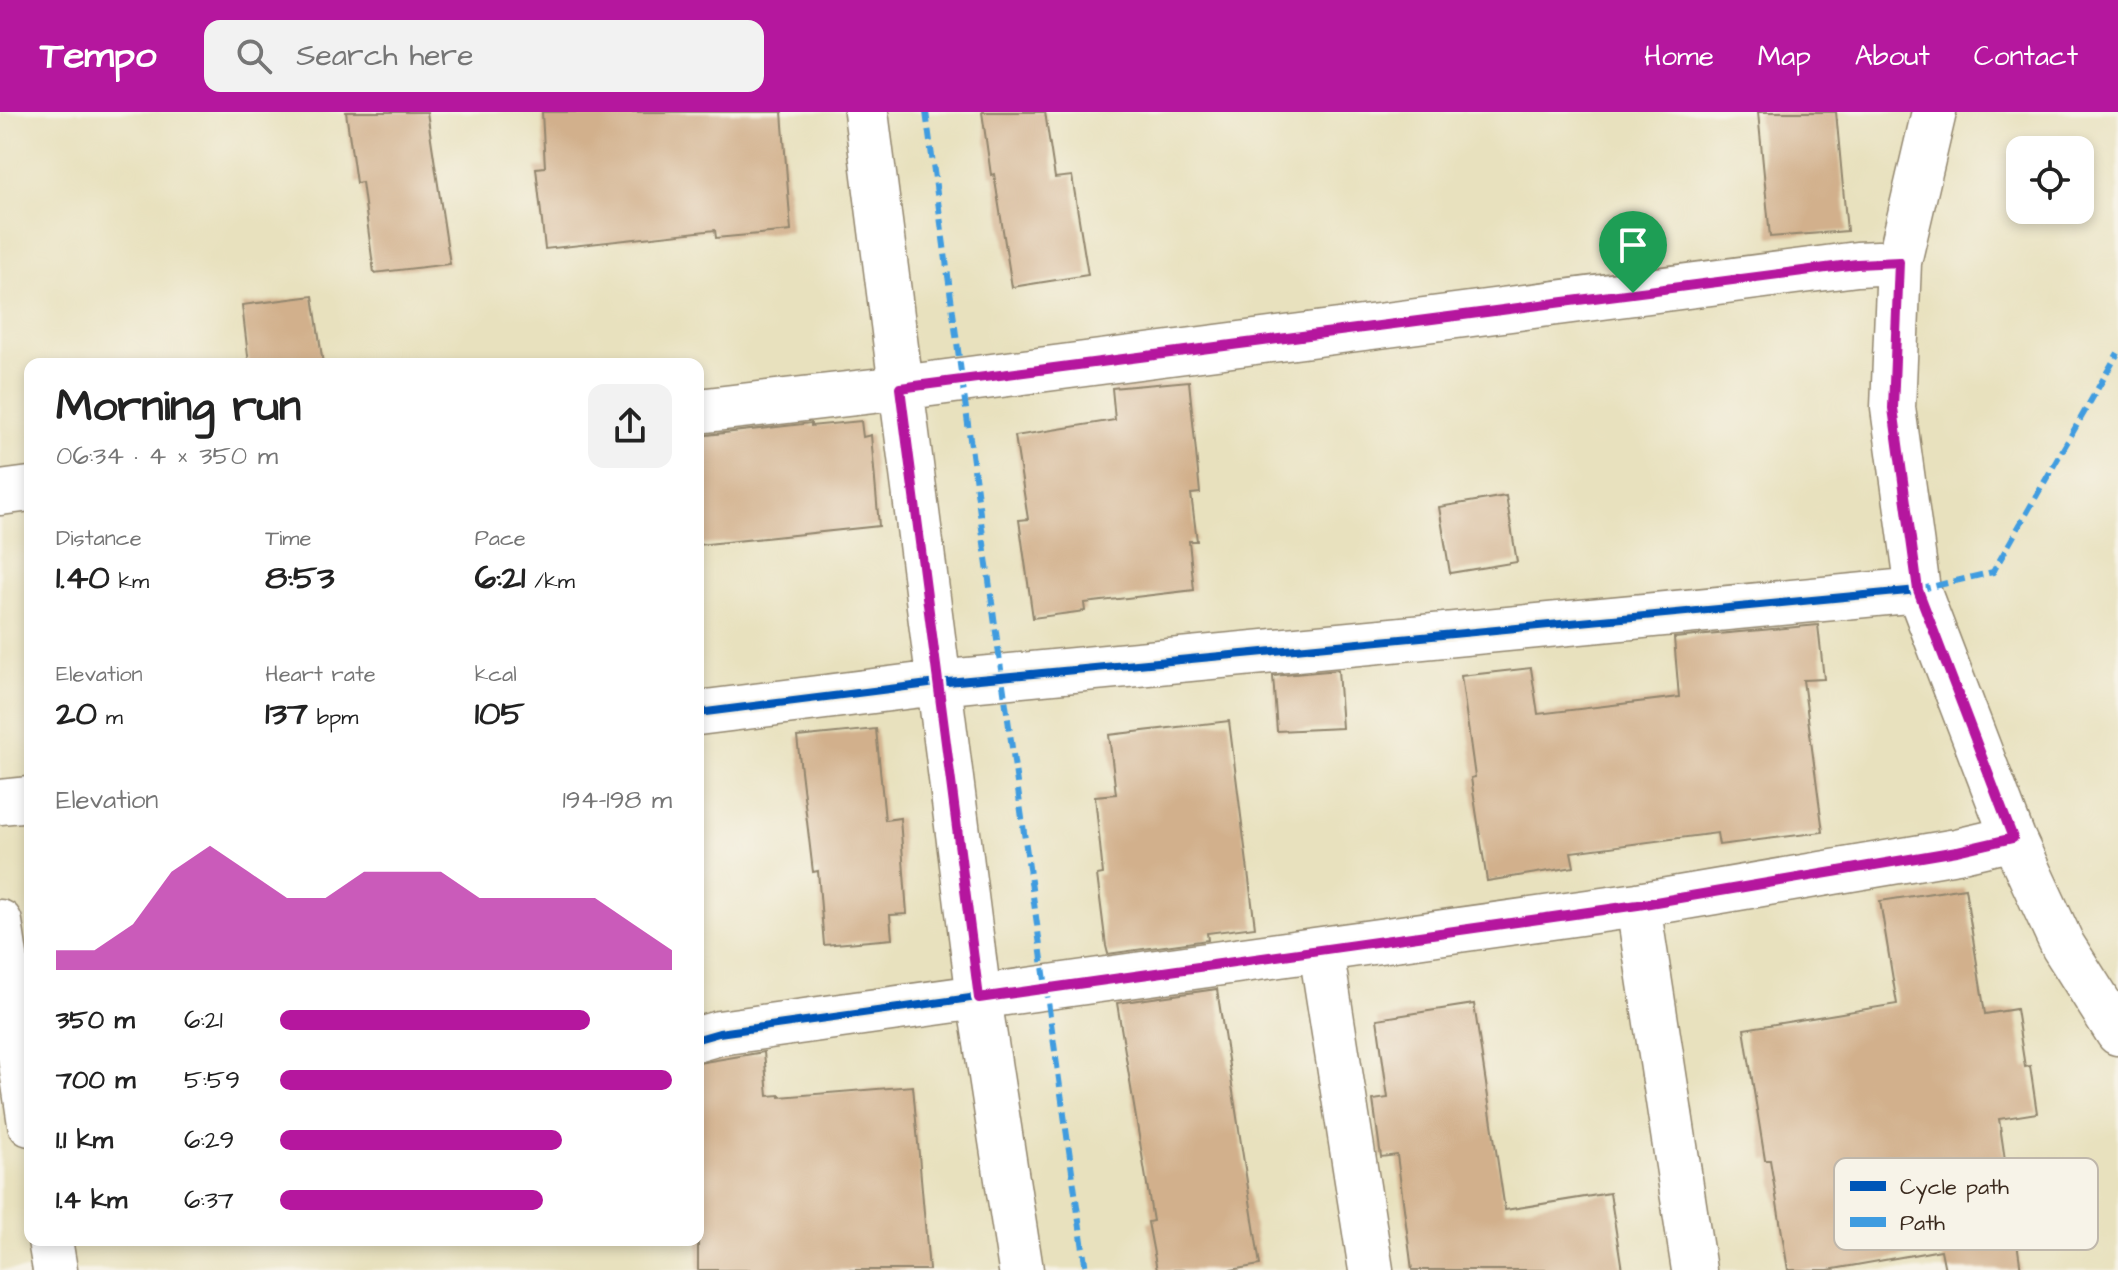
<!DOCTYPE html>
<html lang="en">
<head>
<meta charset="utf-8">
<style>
	:root { --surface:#fff; --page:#f2f2f2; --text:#222; --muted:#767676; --accent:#b5179e }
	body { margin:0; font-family:"Architects Daughter",sans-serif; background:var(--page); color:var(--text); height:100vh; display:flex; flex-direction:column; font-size:30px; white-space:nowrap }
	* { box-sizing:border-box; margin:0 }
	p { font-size:26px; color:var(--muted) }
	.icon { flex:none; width:44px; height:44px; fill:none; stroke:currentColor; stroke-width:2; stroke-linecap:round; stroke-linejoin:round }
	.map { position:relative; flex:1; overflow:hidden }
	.sheet { position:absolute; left:24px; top:246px; width:680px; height:888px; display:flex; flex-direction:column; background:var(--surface); border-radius:16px; box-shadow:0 4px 12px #0003 }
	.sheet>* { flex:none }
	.tools { position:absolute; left:2006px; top:24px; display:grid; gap:16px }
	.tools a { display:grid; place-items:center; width:88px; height:88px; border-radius:16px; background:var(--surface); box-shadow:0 4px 12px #0003; font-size:40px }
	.pin { position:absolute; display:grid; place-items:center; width:68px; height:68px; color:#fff; margin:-82px -34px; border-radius:50% 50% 50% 0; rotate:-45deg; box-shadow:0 0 8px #0007 }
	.pin .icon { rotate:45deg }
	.round { display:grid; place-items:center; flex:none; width:84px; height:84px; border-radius:16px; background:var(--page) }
	.headline { display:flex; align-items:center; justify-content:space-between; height:136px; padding:0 32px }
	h1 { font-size:44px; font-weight:800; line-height:60px }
	.metrics { display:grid; grid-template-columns:repeat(3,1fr); gap:12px; height:136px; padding:8px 32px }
	.metrics div { display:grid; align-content:center }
	.metrics b { font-size:34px; font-weight:800 }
	.metrics small { font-size:22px; font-weight:400 }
	.metrics p { font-size:22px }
	.chart { height:224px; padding:16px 32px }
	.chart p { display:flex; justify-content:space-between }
	.chart svg { width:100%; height:144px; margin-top:8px; fill:var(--accent); opacity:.7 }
	ul { padding:0 32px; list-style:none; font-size:26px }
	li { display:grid; grid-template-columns:128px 96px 1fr; align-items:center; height:60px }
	li i { height:20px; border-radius:10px; background:var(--accent) }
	header { display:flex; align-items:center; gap:48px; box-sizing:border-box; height:112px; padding:0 40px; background:var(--accent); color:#fff }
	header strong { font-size:38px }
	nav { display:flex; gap:44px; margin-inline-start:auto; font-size:28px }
	.search { width:560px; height:72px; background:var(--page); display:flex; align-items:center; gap:20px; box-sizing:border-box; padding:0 28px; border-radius:16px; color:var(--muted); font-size:30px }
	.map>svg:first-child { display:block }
	.building { fill:#d2b08c }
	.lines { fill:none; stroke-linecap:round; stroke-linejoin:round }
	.street-casing { stroke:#92866e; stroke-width:47 }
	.secondary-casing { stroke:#92866e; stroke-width:47 }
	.street { stroke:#fff; stroke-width:44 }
	.secondary { stroke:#fff; stroke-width:44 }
	.quiet { stroke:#3f9ce0; stroke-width:6; stroke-dasharray:12 6; stroke-linecap:butt }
	.cycleway-casing { stroke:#f7f3e8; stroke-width:13 }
	.cycleway { stroke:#0057b8; stroke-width:8 }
	.route-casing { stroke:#fff; stroke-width:16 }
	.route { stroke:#b5179e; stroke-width:10 }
	.key { fill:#f7f3e8; stroke:#bfb7ab; stroke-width:2 }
	.key-label { font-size:22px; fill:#3b2a1e }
</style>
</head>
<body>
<header>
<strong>Tempo</strong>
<div class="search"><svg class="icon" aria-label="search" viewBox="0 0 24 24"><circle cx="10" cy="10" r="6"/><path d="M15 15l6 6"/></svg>Search here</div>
<nav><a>Home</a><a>Map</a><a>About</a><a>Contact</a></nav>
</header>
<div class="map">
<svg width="2118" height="1158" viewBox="0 0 2118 1158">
	<rect width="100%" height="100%" fill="#f7f3e8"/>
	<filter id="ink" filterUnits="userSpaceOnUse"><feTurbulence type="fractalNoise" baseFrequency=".0125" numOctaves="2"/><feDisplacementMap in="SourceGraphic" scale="16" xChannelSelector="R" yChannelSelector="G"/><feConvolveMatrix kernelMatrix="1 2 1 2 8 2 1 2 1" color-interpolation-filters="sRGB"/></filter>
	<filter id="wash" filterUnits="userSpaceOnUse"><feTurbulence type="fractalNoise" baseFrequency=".006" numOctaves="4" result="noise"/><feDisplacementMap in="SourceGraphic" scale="32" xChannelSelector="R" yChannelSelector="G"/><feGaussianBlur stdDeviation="1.8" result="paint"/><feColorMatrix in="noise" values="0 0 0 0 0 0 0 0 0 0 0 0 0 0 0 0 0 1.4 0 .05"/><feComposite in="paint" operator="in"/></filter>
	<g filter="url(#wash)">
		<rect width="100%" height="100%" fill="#e8e1be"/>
		<g id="blocks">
			<path class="building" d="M346 0H427L450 152 374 161 362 70 356 71Z
				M542 0H782L791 119 716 126 715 118 545 137 536 56 545 55Z
				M982 0H1045L1055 66 1072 64 1088 163 1012 175 994 62 991 63Z
				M1758 0H1836L1847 119 1770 125Z
				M313 184 323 252H249L242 193Z
				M1189 269 1200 381 1191 382 1197 429H1189L1194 478 1084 491 1085 499 1033 506 1019 408 1028 407 1015 324 1115 308 1112 276Z
				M861 309 863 325 871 323 879 414 698 433V324L811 311V314Z
				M1506 384 1517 450 1450 461 1439 395Z
				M1818 513 1824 567 1803 568 1823 720 1719 733 1717 721 1571 740 1574 755 1487 769 1471 666 1475 665 1461 564 1531 556 1538 602 1679 585 1674 526Z
				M1338 558 1342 616 1277 619 1273 564Z
				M1229 609 1255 815 1207 821 1208 828 1108 842 1106 834 1097 763 1103 762 1095 684 1116 682 1109 623Z
				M876 617 885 708 900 706 907 802 890 803 892 827 824 833 818 759 813 760 797 625Z
				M1965 776 1985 902 2016 897 2025 955 2030 954 2037 1001 1999 1007 2021 1158H1945L1941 1138 1828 1158H1788L1770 1048H1765L1744 917 1897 892 1880 789Z
				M1217 877 1260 1153 1231 1158H1157L1148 1110 1153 1109 1117 891Z
				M1474 892 1505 1098 1610 1081 1622 1158H1412L1397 1043 1381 1045 1373 988 1388 986 1377 907Z
				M764 940 768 984 780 983V985L913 974 929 1158H698V951Z"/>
		</g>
	</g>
	<g filter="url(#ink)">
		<use href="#blocks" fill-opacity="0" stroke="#92866e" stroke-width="2"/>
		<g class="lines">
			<defs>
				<path id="street" d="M866 0 979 886 1021 1158
					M1934 0 1899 150 1893 296 1918 478 2013 726 2063 834 2118 921
					M698 299 900 276 1857 152 1899 150
					M0 381 30 377
					M698 601 937 571 1918 478
					M0 690 30 687
					M1638 793 1694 1158
					M1321 838 1371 1158
					M698 927 719 921 1638 793 1957 739 2013 726"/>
				<path id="secondary" d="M0 810 30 1012
					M50 1128 55 1158"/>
			</defs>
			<use href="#street" class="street-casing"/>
			<use href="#secondary" class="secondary-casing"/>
			<use href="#street" class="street"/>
			<use href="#secondary" class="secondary"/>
			<path class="quiet" d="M926 0 1002 565 1086 1158
				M1918 478 1993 460 2118 241"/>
			<defs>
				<path id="cycleway" d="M698 601 937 571 1918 478
					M698 927 719 921 1638 793 1957 739 2013 726"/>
			</defs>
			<use href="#cycleway" class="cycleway-casing"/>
			<use href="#cycleway" class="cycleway"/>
		</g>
	</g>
	<g class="lines" filter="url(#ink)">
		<defs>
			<path id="route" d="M1899 150 1893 296 1918 478 2013 726 1957 739 1638 793 979 886 900 276 1857 152Z"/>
		</defs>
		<use href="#route" class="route-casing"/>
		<use href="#route" class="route"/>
	</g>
	<rect x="1834" y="1046" width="264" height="92" rx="12" class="key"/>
	<rect x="1850" y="1069" width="36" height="10" fill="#0057b8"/>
	<rect x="1850" y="1105" width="36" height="10" fill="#3f9ce0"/>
	<g class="key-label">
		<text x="1900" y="1082">Cycle path</text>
		<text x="1900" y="1118">Path</text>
	</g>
</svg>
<div class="tools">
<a><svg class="icon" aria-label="locate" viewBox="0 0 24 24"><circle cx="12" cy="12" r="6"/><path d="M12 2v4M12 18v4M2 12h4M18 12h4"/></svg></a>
</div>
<div class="pin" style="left:1633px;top:181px;background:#1e9e55"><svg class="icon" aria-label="arrive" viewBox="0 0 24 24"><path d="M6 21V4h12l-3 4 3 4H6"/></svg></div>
<section class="sheet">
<div class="headline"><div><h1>Morning run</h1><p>06:34 · 4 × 350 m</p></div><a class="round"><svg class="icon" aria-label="share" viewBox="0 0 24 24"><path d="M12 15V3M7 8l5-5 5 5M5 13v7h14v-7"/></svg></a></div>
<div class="metrics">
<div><p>Distance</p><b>1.40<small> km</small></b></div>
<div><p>Time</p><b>8:53</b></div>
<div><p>Pace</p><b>6:21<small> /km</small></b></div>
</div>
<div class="metrics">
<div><p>Elevation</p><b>20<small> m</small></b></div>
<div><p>Heart rate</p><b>137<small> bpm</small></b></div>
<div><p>kcal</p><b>105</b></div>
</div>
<div class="chart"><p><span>Elevation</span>194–198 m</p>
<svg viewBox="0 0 160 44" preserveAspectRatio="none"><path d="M0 44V38L10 38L20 30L30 14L40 6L50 14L60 22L70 22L80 14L90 14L100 14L110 22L120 22L130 22L140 22L150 30L160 38V44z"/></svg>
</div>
<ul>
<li><b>350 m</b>6:21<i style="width:79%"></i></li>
<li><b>700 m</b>5:59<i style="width:100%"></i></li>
<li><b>1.1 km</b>6:29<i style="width:72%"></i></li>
<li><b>1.4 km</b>6:37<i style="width:67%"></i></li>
</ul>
</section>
</div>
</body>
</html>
